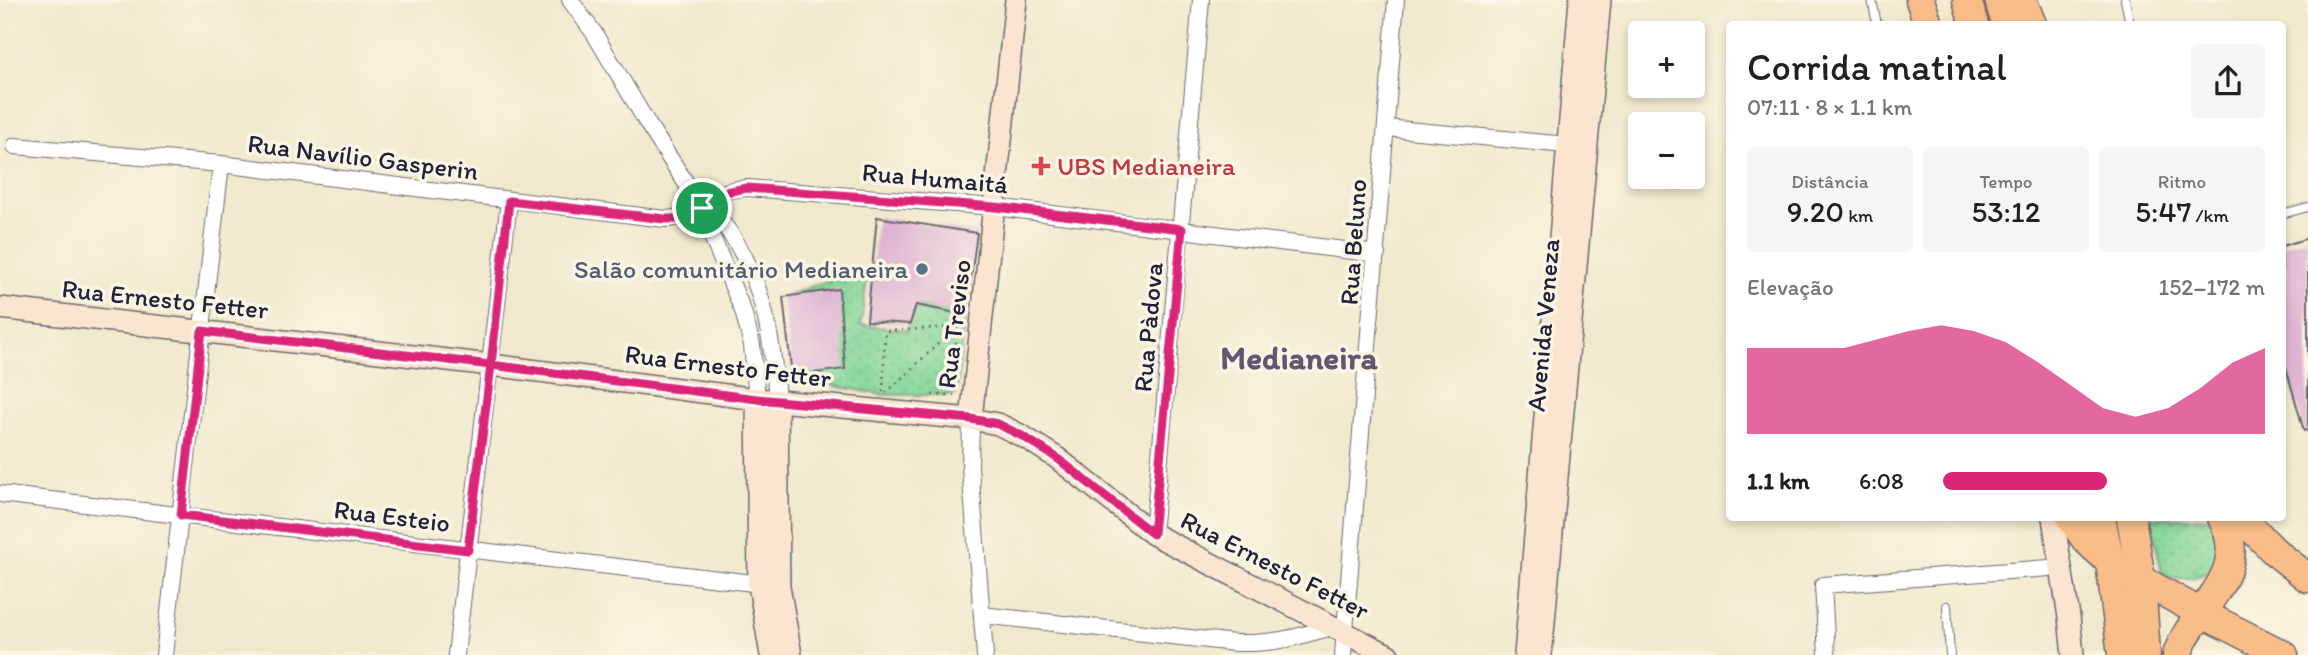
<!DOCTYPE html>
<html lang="pt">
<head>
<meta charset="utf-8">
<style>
	:root { --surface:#fff; --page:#f6f6f6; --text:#202124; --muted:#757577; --accent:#db2777 }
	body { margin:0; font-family:Itim,sans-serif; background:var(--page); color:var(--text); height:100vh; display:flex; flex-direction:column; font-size:26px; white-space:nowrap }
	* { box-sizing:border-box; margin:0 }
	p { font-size:23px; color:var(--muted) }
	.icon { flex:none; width:38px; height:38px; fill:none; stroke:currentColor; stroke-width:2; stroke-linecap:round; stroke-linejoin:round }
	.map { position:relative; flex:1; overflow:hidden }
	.drawer { position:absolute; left:1726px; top:21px; width:560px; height:500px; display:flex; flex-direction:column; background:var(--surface); border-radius:7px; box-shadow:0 4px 10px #0003 }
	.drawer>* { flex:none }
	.buttons { position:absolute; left:1628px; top:21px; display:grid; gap:14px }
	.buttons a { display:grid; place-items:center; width:77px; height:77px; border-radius:7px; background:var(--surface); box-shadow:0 4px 10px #0003; font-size:35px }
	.pin { position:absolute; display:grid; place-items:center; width:60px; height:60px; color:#fff; margin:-30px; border:4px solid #fff; border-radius:50%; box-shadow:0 2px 7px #0007 }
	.round { display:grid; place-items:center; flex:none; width:74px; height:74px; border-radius:7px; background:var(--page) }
	.head { display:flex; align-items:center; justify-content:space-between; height:119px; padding:0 21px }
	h1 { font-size:38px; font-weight:600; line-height:52px }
	.figures { display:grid; grid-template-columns:repeat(3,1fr); gap:10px; height:119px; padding:7px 21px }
	.figures div { display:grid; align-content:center; border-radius:7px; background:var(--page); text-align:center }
	.figures b { font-size:30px; font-weight:600 }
	.figures small { font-size:19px; font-weight:400 }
	.figures p { font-size:19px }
	.chart { height:196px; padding:14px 21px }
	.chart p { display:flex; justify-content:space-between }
	.chart svg { width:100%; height:126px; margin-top:7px; fill:var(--accent); opacity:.7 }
	ul { padding:0 21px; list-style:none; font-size:23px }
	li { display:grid; grid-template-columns:112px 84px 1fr; align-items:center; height:52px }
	li i { height:18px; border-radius:9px; background:var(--accent) }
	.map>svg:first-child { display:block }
	.grass { fill:url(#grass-dots); stroke:#517c69; stroke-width:2 }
	.building { fill:#dfb3d4 }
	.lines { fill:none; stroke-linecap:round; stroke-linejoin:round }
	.lane-casing { stroke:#6a686e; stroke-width:10 }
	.street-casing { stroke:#6a686e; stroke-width:18 }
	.secondary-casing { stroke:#6a686e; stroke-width:24 }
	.highway-casing { stroke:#6a686e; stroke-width:31 }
	.path { stroke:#6a686e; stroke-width:2.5; stroke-dasharray:2 5; stroke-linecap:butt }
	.lane { stroke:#fff; stroke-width:8 }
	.street { stroke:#fff; stroke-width:16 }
	.secondary { stroke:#fce5d0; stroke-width:21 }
	.highway { stroke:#f8bd89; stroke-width:28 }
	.route-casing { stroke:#fff; stroke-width:14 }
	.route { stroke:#db2777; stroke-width:9 }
	.health-dot { fill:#e0444e; stroke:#fcf5e5; stroke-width:2.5 }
	.service-dot { fill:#5c6f8a; stroke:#fcf5e5; stroke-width:2.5 }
	.labels { text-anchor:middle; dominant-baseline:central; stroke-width:7; stroke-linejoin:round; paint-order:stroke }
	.street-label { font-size:26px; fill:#22223b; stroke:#fcf5e5 }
	.health-label { font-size:26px; fill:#be3a42; stroke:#fcf5e5; text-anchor:start }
	.service-label { font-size:26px; fill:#4e5e75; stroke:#fcf5e5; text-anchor:end }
	.district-label { font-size:33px; font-weight:bold; fill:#645571; stroke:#fcf5e5 }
</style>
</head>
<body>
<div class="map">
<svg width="2308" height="655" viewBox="0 0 2308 655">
	<defs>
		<pattern id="grass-dots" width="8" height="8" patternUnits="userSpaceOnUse" patternTransform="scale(1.75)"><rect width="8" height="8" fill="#80d597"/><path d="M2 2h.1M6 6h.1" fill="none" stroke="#6eb783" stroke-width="1.8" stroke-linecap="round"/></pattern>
	</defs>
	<rect width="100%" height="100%" fill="#fcf5e5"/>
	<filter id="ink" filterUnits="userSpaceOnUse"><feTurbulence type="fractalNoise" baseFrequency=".0143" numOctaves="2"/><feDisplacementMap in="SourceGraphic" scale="14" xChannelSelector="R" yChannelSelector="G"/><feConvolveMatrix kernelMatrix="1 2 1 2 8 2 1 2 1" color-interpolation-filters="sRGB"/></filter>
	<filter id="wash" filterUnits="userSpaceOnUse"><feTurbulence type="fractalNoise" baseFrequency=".00686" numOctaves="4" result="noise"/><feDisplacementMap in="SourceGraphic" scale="28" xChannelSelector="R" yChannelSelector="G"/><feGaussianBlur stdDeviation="1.57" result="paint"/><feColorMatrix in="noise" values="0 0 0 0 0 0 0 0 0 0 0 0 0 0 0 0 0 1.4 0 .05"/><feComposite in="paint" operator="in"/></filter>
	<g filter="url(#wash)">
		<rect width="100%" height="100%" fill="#f1e9cd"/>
		<path class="grass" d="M849 273 867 277 861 325 907 330 916 305 966 315 956 395H883L803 380 783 297Z
			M2151 518H2215L2218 565C2196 580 2187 581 2162 575Z"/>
		<g id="blocks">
			<path class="building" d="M877 217 977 233 966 315 916 305 910 324 867 321Z
				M2308 238V430L2304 431 2282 354V246Z
				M839 289 845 369 792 376 783 297Z"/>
		</g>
	</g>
	<g filter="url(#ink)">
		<use href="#blocks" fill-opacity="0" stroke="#6a686e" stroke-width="2"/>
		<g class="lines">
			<defs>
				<path id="lane" d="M1872 0 1877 24
					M2125 0 2130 24
					M2282 214 2308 207
					M1947 606 1950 655"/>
				<path id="street" d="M570 0 594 33 649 126 702 208 710 232 743 311 752 345 757 399
					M1386 128 1567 145
					M15 146 221 164 665 219C693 218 703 203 725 192 732 189 740 189 747 188L995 207 1377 254
					M702 208C710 213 719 218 724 225 763 274 773 341 777 401
					M971 419 970 467 985 655
					M0 494 770 585
					M1153 534 1201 0
					M982 615 1235 643C1276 644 1297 637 1335 626
					M164 655 221 164
					M456 655 509 201
					M1343 655 1396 0
					M1827 655 1823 585 2062 567"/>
				<path id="secondary" d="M0 308 491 365 757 399 971 419 998 424 1024 437 1057 458 1153 534 1388 655
					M757 399 759 585 771 655
					M777 401 779 586 791 655
					M971 419 1016 0
					M2053 518 2069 617 2073 655
					M1525 655 1580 0
					M1541 655 1600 0"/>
				<path id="highway" d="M1920 0 1928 24
					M1967 0 1974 24
					M1999 0 2006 24
					M2022 0 2032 24
					M2071 518 2086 540 2110 562 2199 612 2284 655
					M2101 518 2110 562 2122 655
					M2131 518 2141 579 2146 655
					M2242 518 2274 551 2308 578
					M2177 655C2194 605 2253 574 2222 518"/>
			</defs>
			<use href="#lane" class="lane-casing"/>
			<use href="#street" class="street-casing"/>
			<use href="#secondary" class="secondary-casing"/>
			<use href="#highway" class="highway-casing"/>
			<path class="path" d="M883 392 885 331 956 327V370
				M886 393 956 327
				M932 395H954"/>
			<use href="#lane" class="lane"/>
			<use href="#street" class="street"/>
			<use href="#secondary" class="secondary"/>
			<use href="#highway" class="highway"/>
		</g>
	</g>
	<g class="lines" filter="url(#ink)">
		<defs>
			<path id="route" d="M702 208 676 219H665L509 201 491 365 202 331 181 515 468 550 491 365 757 399 971 419 998 424 1024 437 1057 458 1153 534 1182 229 995 207 747 188 725 192 702 208"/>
		</defs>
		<use href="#route" class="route-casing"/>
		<use href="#route" class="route"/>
	</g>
	<path class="health-dot" d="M1037.5 155.5h7v7h7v7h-7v7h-7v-7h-7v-7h7z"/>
	<circle class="service-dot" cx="922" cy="269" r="7"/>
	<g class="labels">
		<g class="street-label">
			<text transform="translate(363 157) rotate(7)">Rua Navílio Gasperin</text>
			<text transform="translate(935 178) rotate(5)">Rua Humaitá</text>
			<text transform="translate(1353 242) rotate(-86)">Rua Beluno</text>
			<text transform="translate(165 299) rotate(6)">Rua Ernesto Fetter</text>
			<text transform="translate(954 324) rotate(-83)">Rua Treviso</text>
			<text transform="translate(1543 325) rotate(-85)">Avenida Veneza</text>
			<text transform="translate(1148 327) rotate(-85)">Rua Pàdova</text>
			<text transform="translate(728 366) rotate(7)">Rua Ernesto Fetter</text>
			<text transform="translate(392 516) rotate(7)">Rua Esteio</text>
			<text transform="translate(1275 565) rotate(27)">Rua Ernesto Fetter</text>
		</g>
		<g class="health-label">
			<text x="1057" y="166">UBS Medianeira</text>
		</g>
		<g class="service-label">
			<text x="908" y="269">Salão comunitário Medianeira</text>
		</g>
		<g class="district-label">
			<text x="1299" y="357">Medianeira</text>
		</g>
	</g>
</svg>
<div class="buttons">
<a>+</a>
<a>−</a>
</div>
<div class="pin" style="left:702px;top:208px;background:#1e9e55"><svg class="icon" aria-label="arrive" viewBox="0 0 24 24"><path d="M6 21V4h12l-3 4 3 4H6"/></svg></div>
<section class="drawer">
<div class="head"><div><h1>Corrida matinal</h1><p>07:11 · 8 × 1.1 km</p></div><a class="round"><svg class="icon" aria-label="share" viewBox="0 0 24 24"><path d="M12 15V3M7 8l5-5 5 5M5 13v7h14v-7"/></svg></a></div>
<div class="figures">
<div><p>Distância</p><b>9.20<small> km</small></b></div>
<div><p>Tempo</p><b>53:12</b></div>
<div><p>Ritmo</p><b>5:47<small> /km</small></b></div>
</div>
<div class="chart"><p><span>Elevação</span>152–172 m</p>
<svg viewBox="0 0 160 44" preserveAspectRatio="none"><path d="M0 44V14L10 14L20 14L30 14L40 11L50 8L60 6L70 8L80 12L90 19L100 27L110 35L120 38L130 35L140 28L150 19L160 14V44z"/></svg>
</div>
<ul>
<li><b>1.1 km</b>6:08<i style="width:51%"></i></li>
</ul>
</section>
</div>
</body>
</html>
